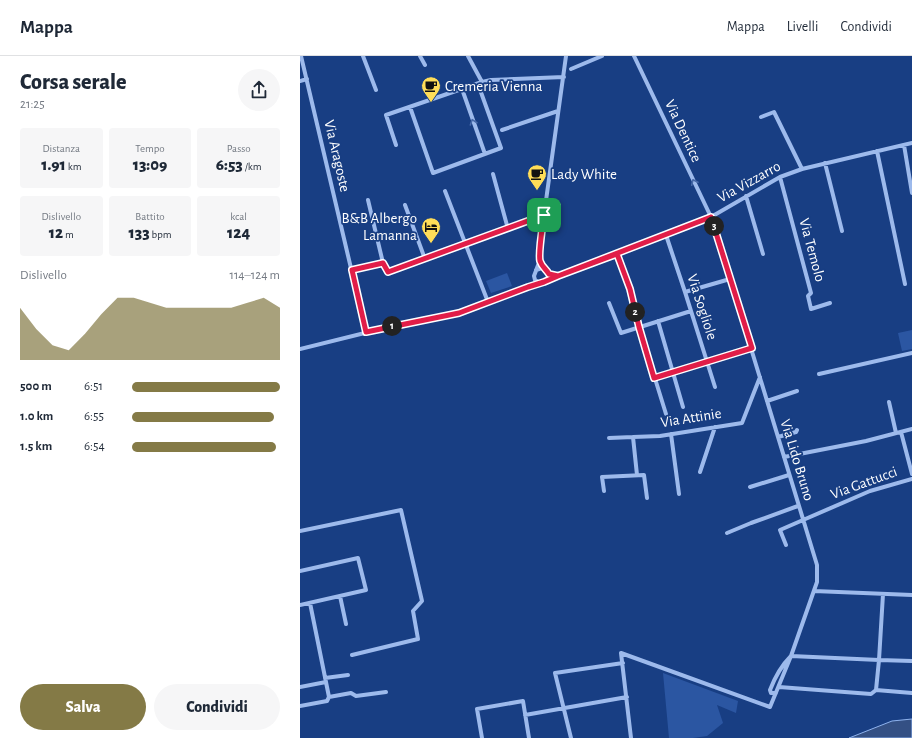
<!DOCTYPE html>
<html lang="it">
<head>
<meta charset="utf-8">
<style>
	:root { --surface:#fff; --page:#f6f6f7; --text:#1f2937; --muted:#747a83; --line:#e0e1e3; --accent:#847a46 }
	body { margin:0; font-family:"Alegreya Sans",sans-serif; background:var(--page); color:var(--text); height:100vh; display:flex; flex-direction:column; font-size:15px; white-space:nowrap }
	* { box-sizing:border-box; margin:0 }
	p { font-size:13px; color:var(--muted) }
	.icon { flex:none; width:22px; height:22px; fill:none; stroke:currentColor; stroke-width:2; stroke-linecap:round; stroke-linejoin:round }
	.map { position:relative; flex:1; overflow:hidden }
	.side { display:flex; flex-direction:column; background:var(--surface); width:300px }
	.side>* { flex:none }
	.pin { position:absolute; display:grid; place-items:center; width:34px; height:34px; color:#fff; margin:-17px; border-radius:8px; box-shadow:0 2px 6px #0006 }
	.km { position:absolute; width:20px; height:20px; margin:-10px; border-radius:50%; background:#222; color:#fff; font-size:11px; line-height:20px; text-align:center }
	.round { display:grid; place-items:center; flex:none; width:42px; height:42px; border-radius:21px; background:var(--page) }
	.head { display:flex; align-items:center; justify-content:space-between; height:68px; padding:0 20px }
	h1 { font-size:22px; font-weight:800; line-height:30px }
	.figures { display:grid; grid-template-columns:repeat(3,1fr); gap:6px; height:68px; padding:4px 20px }
	.figures div { display:grid; align-content:center; border-radius:4px; background:var(--page); text-align:center }
	.figures b { font-size:17px; font-weight:800 }
	.figures small { font-size:11px; font-weight:400 }
	.figures p { font-size:11px }
	.chart { height:112px; padding:8px 20px }
	.chart p { display:flex; justify-content:space-between }
	.chart svg { width:100%; height:72px; margin-top:4px; fill:var(--accent); opacity:.7 }
	.button { display:flex; gap:8px; margin-top:auto; padding:8px 20px }
	.button a { flex:1; height:46px; border-radius:24px; background:var(--accent); color:#fff; font-size:16px; font-weight:800; line-height:46px; text-align:center }
	.button a+a { background:var(--page); color:var(--text) }
	ul { padding:0 20px; list-style:none; font-size:13px }
	li { display:grid; grid-template-columns:64px 48px 1fr; align-items:center; height:30px }
	li i { height:10px; border-radius:5px; background:var(--accent) }
	header { display:flex; align-items:center; gap:24px; box-sizing:border-box; height:56px; padding:0 20px; background:var(--surface); border-bottom:1px solid var(--line) }
	header strong { font-size:19px }
	nav { display:flex; gap:22px; margin-inline-start:auto; font-size:14px }
	main { display:flex; flex:1; min-height:0 }
	.map>svg:first-child { display:block }
	.green { fill:#2b56a2 }
	.water { fill:#345084; stroke:#8fb3ee }
	.lines { fill:none; stroke-linecap:round; stroke-linejoin:round }
	.minor { stroke:#9dbaec; stroke-width:4 }
	.oneway { stroke:#4769a8 }
	.route-casing { stroke:#fff; stroke-width:8 }
	.route { stroke:#e11d48; stroke-width:5 }
	.labels { text-anchor:middle; dominant-baseline:central; stroke-width:3.5; stroke-linejoin:round; paint-order:stroke }
	.poi-label { font-size:15px; fill:#fff; stroke:#183e83; text-anchor:start }
	.street-label { font-size:15px; fill:#fff; stroke:#183e83 }
</style>
</head>
<body>
<header>
<strong>Mappa</strong>
<nav><a>Mappa</a><a>Livelli</a><a>Condividi</a></nav>
</header>
<main>
<section class="side">
<div class="head"><div><h1>Corsa serale</h1><p>21:25</p></div><a class="round"><svg class="icon" aria-label="share" viewBox="0 0 24 24"><path d="M12 15V3M7 8l5-5 5 5M5 13v7h14v-7"/></svg></a></div>
<div class="figures">
<div><p>Distanza</p><b>1.91<small> km</small></b></div>
<div><p>Tempo</p><b>13:09</b></div>
<div><p>Passo</p><b>6:53<small> /km</small></b></div>
</div>
<div class="figures">
<div><p>Dislivello</p><b>12<small> m</small></b></div>
<div><p>Battito</p><b>133<small> bpm</small></b></div>
<div><p>kcal</p><b>124</b></div>
</div>
<div class="chart"><p><span>Dislivello</span>114–124 m</p>
<svg viewBox="0 0 160 44" preserveAspectRatio="none"><path d="M0 44V12L10 25L20 35L30 38L40 28L50 16L60 6L70 6L80 9L90 12L100 12L110 12L120 12L130 12L140 9L150 6L160 12V44z"/></svg>
</div>
<ul>
<li><b>500 m</b>6:51<i style="width:100%"></i></li>
<li><b>1.0 km</b>6:55<i style="width:96%"></i></li>
<li><b>1.5 km</b>6:54<i style="width:97%"></i></li>
</ul>
<div class="button"><a>Salva</a><a>Condividi</a></div>
</section>
<div class="map">
<svg width="612" height="682" viewBox="0 0 612 682">
	<rect width="100%" height="100%" fill="#183e83"/>
	<path class="green" d="M207 217 212 230 191 237 186 225Z
		M612 274V293L602 295 598 277Z
		M363 617 438 645 436 657 417 649 423 667 407 680 393 682H369Z"/>
	<path class="water" d="M612 663V682H549L592 665Z"/>
	<g class="lines">
		<path class="minor" d="M1 0 66 276
			M63 0 76 34
			M120 0 125 9
			M168 0 182 26 191 24 264 21
			M271 13 302 0
			M0 25 7 23
			M162 33 185 98
			M110 51 133 117 201 92 178 28
			M461 61 474 56 502 113
			M202 74 258 55
			M96 89 86 59 182 26
			M604 89 612 137
			M577 95 605 228
			M525 107 542 175
			M193 118 208 173
			M480 121 511 237 508 240 511 253 530 247
			M145 135 188 246
			M446 140 463 198
			M246 143 259 149
			M68 144 83 207 88 216 244 159
			M105 149 125 203
			M366 179 385 236 415 331
			M317 198 330 233 339 271 366 358
			M52 214 83 207
			M246 225 258 219 411 161 480 121 502 113 612 87
			M240 227 235 224 234 220 240 204 244 159 266 0
			M385 236 430 223
			M309 247 321 277 391 255
			M358 265 383 351
			M0 293 97 269 159 257 246 225 249 218 247 214 242 212 236 214
			M519 318 612 297
			M354 322 452 293
			M467 345 497 335
			M589 346 596 377
			M601 376 612 418
			M371 378 379 438
			M478 381 496 376 497 374
			M309 382 333 381
			M484 401 566 385 612 373
			M400 416 415 371
			M337 419 333 381 360 380 442 367 460 321
			M450 431 489 419
			M304 435 302 421 344 419 347 442
			M0 475 101 454 122 545 113 555 118 583 52 599
			M427 477 451 467 498 450
			M486 489 480 474 570 435 612 423
			M0 515 58 502 66 534 0 549
			M514 535 612 539
			M583 538 579 604 612 605
			M40 540 46 568
			M25 622 48 619
			M0 631 26 626
			M576 634 612 637
			M476 637H471L470 634C475 621 481 610 491 600L579 604 576 634 571 638 479 631
			M29 641 51 637 56 640 86 636
			M0 650 27 645 29 641 10 547
			M225 659 327 641
			M182 682 177 653 223 645 229 682
			M271 682 255 617 323 607
			M331 682 321 597 470 651 491 600 517 526V509L411 161 334 0"/>
	</g>
	<defs><path id="oneway-chevron" d="M-2-3.5L2.5 0L-2 3.5" fill="none" stroke-width="1.6" stroke-linecap="round" stroke-linejoin="round"/></defs>
	<g class="oneway">
		<use href="#oneway-chevron" transform="translate(173 66) rotate(-109)"/>
		<use href="#oneway-chevron" transform="translate(394 126) rotate(-115)"/>
	</g>
	<g class="lines">
		<defs>
			<path id="route" d="M244 159 88 216 83 207 52 214 66 276 159 257 228 231 244 226 258 220 317 198 330 233 339 271 354 322 452 292 411 161 258 220 249 218C246 213 242 211 240 205 238 197 243 168 244 159"/>
		</defs>
		<use href="#route" class="route-casing"/>
		<use href="#route" class="route"/>
	</g>
	<defs>
		<symbol id="cafe-pin" viewBox="-11 -11 22 30"><path d="M0 17L-7.5 6A9.5 9.5 0 1 1 7.5 6Z" fill="#ffdd58" stroke="#183e83"/><path d="M-5.5-4.5H6V0H3Q3 3.5 0 3.5H-2.5Q-5.5 3.5-5.5 0ZM3-3.2v2h1.7v-2ZM-6 4.5H4V6H-6Z" fill="#111"/></symbol>
		<symbol id="hotel-pin" viewBox="-11 -11 22 30"><path d="M0 17L-7.5 6A9.5 9.5 0 1 1 7.5 6Z" fill="#ffdd58" stroke="#183e83"/><path d="M-6-4.5h1.5V1H6V5H4.5V3h-9V5H-6ZM-4 0a1.8 1.8 0 1 1 3.6 0ZM.5 0V-2.5h3Q6-2.5 6 0Z" fill="#111"/></symbol>
	</defs>
	<g fill-rule="evenodd">
		<use href="#cafe-pin" x="120" y="19" width="22" height="30"/>
		<use href="#cafe-pin" x="226" y="107" width="22" height="30"/>
		<use href="#hotel-pin" x="120" y="160" width="22" height="30"/>
	</g>
	<g class="labels">
		<g class="poi-label">
			<text x="145" y="30">Cremeria Vienna</text>
			<text x="251" y="118">Lady White</text>
			<text x="117" y="162" text-anchor="end">B&amp;B Albergo<tspan x="117" dy="17">Lamanna</tspan></text>
		</g>
		<g class="street-label">
			<text transform="translate(383 75) rotate(65)">Via Dentice</text>
			<text transform="translate(37 100) rotate(77)">Via Aragoste</text>
			<text transform="translate(449 126) rotate(-29)">Via Vizzarro</text>
			<text transform="translate(512 194) rotate(75)">Via Temolo</text>
			<text transform="translate(402 251) rotate(72)">Via Sogliole</text>
			<text transform="translate(391 362) rotate(-9)">Via Attinie</text>
			<text transform="translate(497 404) rotate(73)">Via Lido Bruno</text>
			<text transform="translate(564 427) rotate(-20)">Via Gattucci</text>
		</g>
	</g>
</svg>
<div class="pin" style="left:244px;top:159px;background:#1e9e55"><svg class="icon" aria-label="arrive" viewBox="0 0 24 24"><path d="M6 21V4h12l-3 4 3 4H6"/></svg></div>
<b class="km" style="left:92px;top:270px">1</b>
<b class="km" style="left:335px;top:256px">2</b>
<b class="km" style="left:414px;top:170px">3</b>
</div>
</main>
</body>
</html>
